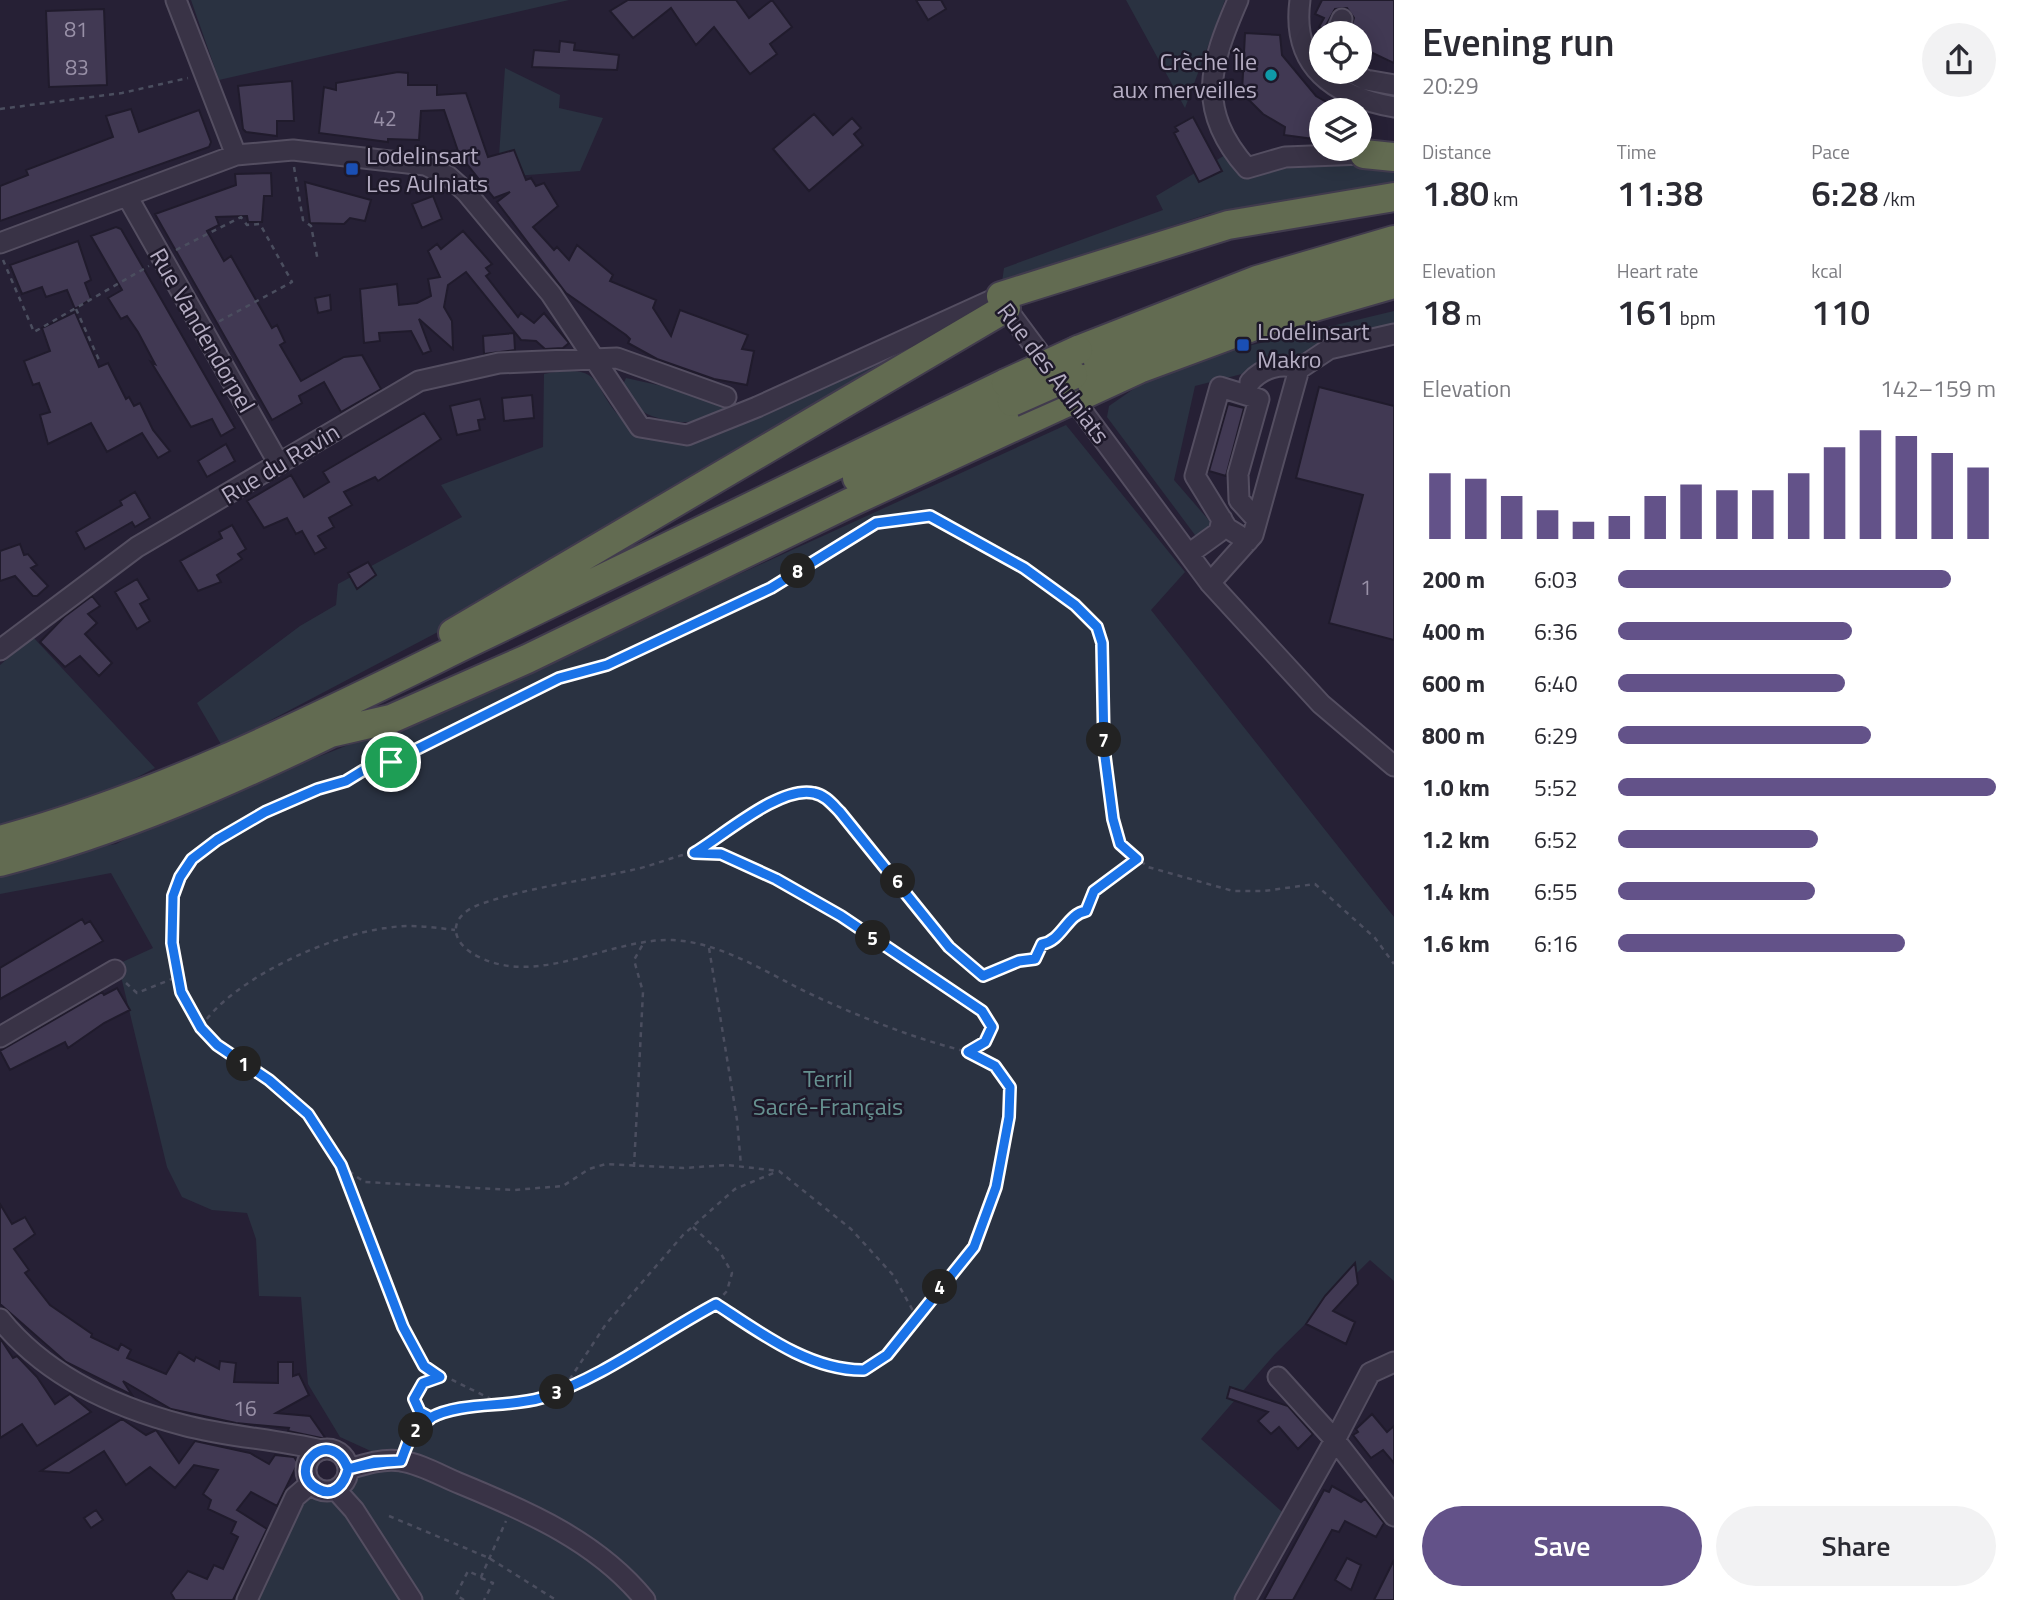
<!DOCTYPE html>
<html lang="en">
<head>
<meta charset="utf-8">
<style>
	:root { --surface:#fff; --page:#f2f2f3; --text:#2b2b33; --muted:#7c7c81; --accent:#635289 }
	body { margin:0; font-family:"Titillium Web",sans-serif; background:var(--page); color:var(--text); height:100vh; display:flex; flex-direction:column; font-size:26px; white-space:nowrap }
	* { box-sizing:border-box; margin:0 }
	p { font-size:23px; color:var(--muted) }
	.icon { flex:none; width:38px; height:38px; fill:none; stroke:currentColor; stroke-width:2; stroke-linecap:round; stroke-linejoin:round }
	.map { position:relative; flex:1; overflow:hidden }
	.sheet { display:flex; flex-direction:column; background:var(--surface); width:630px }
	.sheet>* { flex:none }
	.fabs { position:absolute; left:1309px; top:21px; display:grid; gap:14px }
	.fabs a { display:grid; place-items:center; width:63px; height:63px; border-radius:50%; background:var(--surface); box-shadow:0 4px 18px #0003; font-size:35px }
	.pin { position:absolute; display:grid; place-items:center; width:60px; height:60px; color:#fff; margin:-30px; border:4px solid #fff; border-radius:50%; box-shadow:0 2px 7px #0007 }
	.km { position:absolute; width:35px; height:35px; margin:-18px; border-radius:50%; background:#222; color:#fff; font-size:19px; line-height:35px; text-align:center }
	.round { display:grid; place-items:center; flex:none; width:74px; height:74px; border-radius:37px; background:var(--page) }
	.overview { display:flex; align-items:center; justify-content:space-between; height:119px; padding:0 28px }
	h1 { font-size:38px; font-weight:600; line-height:52px }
	.figures { display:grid; grid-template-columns:repeat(3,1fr); gap:10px; height:119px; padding:7px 28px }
	.figures div { display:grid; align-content:center }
	.figures b { font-size:35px; font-weight:600 }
	.figures small { font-size:19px; font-weight:400 }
	.figures p { font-size:19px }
	.chart { height:196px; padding:14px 28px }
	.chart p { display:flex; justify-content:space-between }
	.chart svg { width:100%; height:126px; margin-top:7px; stroke:var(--accent); stroke-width:6 }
	.button { display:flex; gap:14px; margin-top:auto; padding:14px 28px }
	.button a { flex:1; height:80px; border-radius:42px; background:var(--accent); color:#fff; font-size:28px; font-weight:600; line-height:80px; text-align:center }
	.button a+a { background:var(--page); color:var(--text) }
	ul { padding:0 28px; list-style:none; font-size:23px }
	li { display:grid; grid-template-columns:112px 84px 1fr; align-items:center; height:52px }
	li i { height:18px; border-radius:9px; background:var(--accent) }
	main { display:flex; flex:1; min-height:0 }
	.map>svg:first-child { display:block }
	.green { fill:#2a3241 }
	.building { fill:#413953; stroke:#201b2c; stroke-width:2 }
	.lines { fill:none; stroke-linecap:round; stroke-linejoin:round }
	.minor-casing { stroke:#544e61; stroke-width:23 }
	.highway-casing { stroke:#413b4d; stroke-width:32 }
	.path { stroke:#4b4e5f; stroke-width:2.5; stroke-dasharray:5 5; stroke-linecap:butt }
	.minor { stroke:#393346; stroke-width:19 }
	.highway { stroke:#626b51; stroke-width:28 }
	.highway-bridge-casing { stroke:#413b4d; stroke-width:32; stroke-linecap:butt }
	.highway-bridge { stroke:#626b51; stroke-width:28 }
	.route-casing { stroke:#fff; stroke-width:14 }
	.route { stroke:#1a73e8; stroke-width:9 }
	.culture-dot { fill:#0f9aa8; stroke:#1e192a; stroke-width:2.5 }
	.transit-dot { fill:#1a4fb4; stroke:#1e192a; stroke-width:2.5 }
	.labels { text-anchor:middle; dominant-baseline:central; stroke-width:5; stroke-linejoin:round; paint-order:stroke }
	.number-label { font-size:21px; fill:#9890a7 }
	.poi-label { font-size:24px; fill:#b5adc3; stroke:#1e192a; text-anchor:start }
	.street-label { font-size:24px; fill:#b5adc3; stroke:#1e192a }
	.park-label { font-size:24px; fill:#669190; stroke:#1e192a }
</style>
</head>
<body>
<main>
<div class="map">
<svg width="1394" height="1600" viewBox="0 0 1394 1600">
	<rect width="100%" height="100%" fill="#262035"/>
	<path class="green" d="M191 0H569L219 80Z
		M1126 0H1225L1185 108Z
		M505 68 560 95 559 108 603 118 580 171 515 176 499 156Z
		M1232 151 1247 168 1394 157V189L1211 213 1002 282 1004 268 1163 210 1156 196Z
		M1394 311V335L1195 386 1174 480 1213 525 1198 539 1107 417 1109 406 1168 365Z
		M928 340 936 341 677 485 491 604 222 746 197 703 300 626 336 605 338 584 462 517 441 485 543 447 544 374C609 362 589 389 625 422 634 431 653 436 665 441Z
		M626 378 730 401 731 408C702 432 637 425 621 389Z
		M1066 425 1185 572 1151 610 1394 917V1281L1370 1260 1275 1354 1201 1439 1290 1519 1245 1600H249L302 1494 339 1492 358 1461 459 1477 410 1452H373L340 1437 308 1384 301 1297 259 1296 256 1239 247 1213 212 1210 182 1197 167 1167 118 964 153 948 111 873 0 894V864L116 844 170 816 481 692Z
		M33 637 155 768 88 803 0 825V665Z"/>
	<path class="building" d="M628 0H736L749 18 772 0 792 27 770 44 777 54 750 74 714 27 696 45 671 8 633 38 610 11Z
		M916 0H941L946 9 928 20Z
		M1322 0H1394V63L1360 47V33H1349L1354 18 1347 8 1335 9 1324 29 1319 27 1324 18 1315 14Z
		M104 9 107 85 49 87 46 11Z
		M1245 33 1280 35 1282 55 1316 96 1340 110H1321V140L1284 135 1285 127 1263 114 1242 93Z
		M560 41 575 43 574 50 619 55 617 70 532 67 534 50 559 52Z
		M398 72 408 73V85H437V95L466 93 488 157 514 150 526 180 531 178 536 186 544 183 558 206 533 227 554 250 557 247 569 260 577 245 613 275 610 281 656 300 653 308 671 336 680 310 748 335 742 349 754 351 747 385 714 379 657 359 628 343 630 339 626 335 566 293 497 202 510 192 494 198 459 154 444 110 421 111 419 140 388 139V142L319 133 324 87 336 90V83Z
		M292 81 294 121H277V136L246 132 243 129 238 86Z
		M131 109 139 132 199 110 211 142 209 147 0 221V186L28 175 26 170 113 137 106 116Z
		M814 114 833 135 852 118 861 128 854 134 863 145 809 191 773 149Z
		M1193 117 1222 171 1199 182 1174 133 1178 131 1175 127Z
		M271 173 272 196H264L262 222H248L247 216 216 217 219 225 207 231 224 261 231 256 272 328 277 325 285 342 280 345 301 381 344 357 362 355 381 389 341 412 324 382 299 396 302 403 272 420 155 214 236 185 235 174Z
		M305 182 371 200 365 221 350 218 344 224 310 223Z
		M433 196 442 219 422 228 412 204Z
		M116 227 121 229 235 428 221 436 212 419 191 427 151 362 155 364 138 332 127 316 121 319 108 298 122 290 91 236Z
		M463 231 492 264 486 268 490 273 486 276 518 317 521 313 534 323 544 313 569 343 563 348 545 349 536 341 521 340 466 272 448 285 444 307 452 321 453 349 419 319 431 351 423 354 411 331 379 333 380 341 364 343 360 289 397 284 399 305 417 303 431 296 428 279 440 277 428 251 437 244 441 249Z
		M78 241 91 280 85 283 91 299 75 309 67 290 46 297 42 287 22 294 10 265Z
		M330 295 331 310 318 313 315 298Z
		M75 312 99 367 108 363 126 399 129 397 134 406 140 403 153 430 170 451 158 458 142 433 107 452 91 423 48 444 40 415 50 412 39 383 33 385 24 361 50 351 42 328Z
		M514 333 515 350 484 354 483 336Z
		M1319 387 1394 406V640L1329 623 1363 495 1296 478Z
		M532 395 534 418 504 421 502 398Z
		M480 399 485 419 478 420 480 430 457 435 450 406Z
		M1228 404 1244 408 1226 476 1209 471Z
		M424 413 441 439 378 481 375 477 344 492 352 505 329 518 334 527 318 536 326 548 315 554 302 531 296 534 287 518 264 528 247 501 291 475 304 497 329 482 323 472Z
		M226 444 235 461 207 477 198 461Z
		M135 492 150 518 135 527 132 522 85 549 76 532 122 505 120 501Z
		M232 525 246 549 238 554 242 559 217 575 221 582 198 591 180 561 222 538 219 532Z
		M20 544 24 555 28 554 37 565 31 568 48 586 37 596H33L15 576 0 581V551Z
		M368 562 376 575 357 589 348 573Z
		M137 579 149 599 140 604 150 621 137 629 115 592Z
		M92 596 100 606 88 614 97 623 85 634 112 663 99 676 80 656 65 667 40 642 64 617Z
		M82 919 85 924 90 921 103 941 0 999V968Z
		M117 988 130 1010 104 1023 68 1048 65 1042 10 1070 0 1051 102 992 104 995Z
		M0 1204 12 1224 25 1217 35 1234 14 1249 29 1270 25 1273 50 1305 92 1334 91 1337 118 1350 121 1344 131 1350 127 1358 166 1374 179 1352 194 1361 196 1357 219 1369 220 1361 236 1363 234 1382 278 1383V1362H293V1376L299 1374 309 1395 276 1413 310 1416 326 1439 288 1431 289 1428 236 1423 171 1409 123 1381 132 1395 66 1362 0 1304Z
		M1355 1263 1358 1284 1333 1311 1355 1322 1346 1344 1306 1324 1325 1296Z
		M0 1338 13 1358 17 1356 37 1377 55 1404 70 1394 91 1412 37 1446 22 1424 0 1438Z
		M1230 1387 1288 1406 1313 1434 1298 1449 1279 1427 1271 1434 1258 1421 1268 1412 1227 1398Z
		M1372 1414 1387 1432 1394 1426V1463L1383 1450 1371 1458 1353 1435 1358 1432 1356 1429Z
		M122 1419 146 1435 156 1430 179 1463 195 1441 250 1453 269 1464 275 1455 294 1457 298 1463 277 1506 251 1492 237 1510 267 1529 233 1600H175L171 1593 188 1571 207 1579 214 1565 223 1569 238 1537 231 1533 236 1522 208 1509 211 1500 203 1494 218 1470 194 1465 175 1488 150 1467 126 1485 104 1451 69 1473 41 1471Z
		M1332 1486 1361 1502 1365 1499 1384 1523 1376 1537 1345 1521 1339 1532 1332 1530 1293 1600H1264L1324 1490 1329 1492Z
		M96 1510 103 1520 91 1528 84 1518Z
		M1347 1558 1361 1565 1351 1590 1335 1580Z
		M1394 1560V1600H1374Z"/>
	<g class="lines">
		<defs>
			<path id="minor" d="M176 0 236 155
				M1238 0C1210 65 1195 109 1247 168L1285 157 1364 154
				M1300 0C1291 67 1334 96 1394 107
				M1336 33 1342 19
				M1350 72 1366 80 1394 85
				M127 196 279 464
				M0 243 236 155 293 150 425 165 448 176 466 192 551 294 640 427 687 435 757 407 1001 296 1006 308 1210 583 1321 704 1394 766
				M1250 382C1262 368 1282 362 1299 369
				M1248 541 1227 528 1195 476 1220 387 1259 399 1238 474 1239 500 1257 520
				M1190 553 1219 532 1222 519
				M1210 583 1253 535 1299 369 1329 349 1394 334
				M0 650 137 547 419 381 499 363 617 358 726 397
				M0 1037 115 970
				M0 1319C45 1375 114 1407 183 1425 228 1437 275 1439 321 1450
				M1278 1377 1335 1440 1370 1373 1394 1362
				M306 1470a21 21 0 1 1 42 0a21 21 0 1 1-42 0Z
				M349 1469C365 1464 384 1458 401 1461 422 1464 443 1477 461 1484 529 1512 598 1542 645 1600
				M336 1490 354 1510 412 1600
				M247 1600 295 1497 310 1484
				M1245 1600 1335 1440 1394 1516"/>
			<path id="highway" d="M1364 154 1394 157
				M1001 296 1228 225 1394 197
				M1078 350 1257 280 1394 240
				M1073 375C1179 331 1283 288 1394 262
				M857 478 1012 402
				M453 633 1006 308
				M330 733 391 719 527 659 851 502 1139 369 1276 318 1394 284
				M0 840C165 795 318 717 471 642 649 556 828 469 1006 383
				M0 862C120 831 234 780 345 726"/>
		</defs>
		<use href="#minor" class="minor-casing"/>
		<use href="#highway" class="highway-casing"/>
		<path class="path" d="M0 109 122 93 188 78
			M294 167 303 220 311 226 318 261
			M176 250 241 217 247 225 260 224 292 282 218 322
			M3 260 34 332 149 266
			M76 309 99 360
			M695 852C730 831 782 780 824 797L878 856 949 947 983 976 1019 961 1035 959 1042 944C1062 941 1067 914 1086 910L1094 891 1137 859
			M709 948 737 1120 741 1165
			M126 983 137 993 177 977
			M201 1027C232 979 330 935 386 928 409 924 431 927 455 930
			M341 1165 364 1182 514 1190 563 1186 589 1169 606 1164 684 1168 727 1165 779 1171 851 1229 893 1275 916 1316C900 1337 884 1369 855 1370L794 1353 716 1303C664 1332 593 1388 536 1399 495 1408 425 1400 407 1446
			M634 1167 643 992 634 960 643 944
			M693 1227 720 1252 732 1273 727 1291 716 1303
			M916 1316C933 1295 962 1269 975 1246 989 1219 1019 1111 1008 1084 1001 1066 985 1058 968 1052 980 1045 987 1042 992 1027L982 1011C923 972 865 931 804 895 779 880 750 862 722 855 714 853 701 852 693 853 673 856 653 866 632 870 583 881 529 887 481 904 446 916 449 944 481 958 541 986 611 938 673 940 725 943 771 976 817 997 865 1019 916 1039 968 1052
			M564 1388 606 1324 683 1235 735 1189 776 1172
			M501 1404 424 1366 403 1327 341 1165 308 1114 269 1080 217 1045 201 1029 181 992 173 957V896L180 877 193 859 217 840 265 812 319 789 346 781 372 765 391 762 559 678 607 665 771 588 876 523 930 516 1024 568 1075 605 1097 627 1102 644 1104 749 1113 819 1120 844 1148 867 1233 891H1264L1315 884 1375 938 1394 964
			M431 1418 420 1412 414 1399 423 1383 440 1377
			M389 1516 489 1558 556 1600
			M481 1578 493 1583 484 1600
			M464 1600 456 1595 468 1571 481 1577 506 1521"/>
		<use href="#minor" class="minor"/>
		<use href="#highway" class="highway"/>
		<defs>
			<path id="highway-bridge" d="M1006 383 1078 350
				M1012 402 1073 375"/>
		</defs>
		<use href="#highway-bridge" class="highway-bridge-casing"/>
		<use href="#highway-bridge" class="highway-bridge"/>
	</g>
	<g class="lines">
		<defs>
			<path id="route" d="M391 762 372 765 346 781 318 789 265 812 217 840 192 859 180 877 173 896 172 943 181 992 201 1028 217 1045 269 1080 308 1114 341 1165 403 1327 424 1366 440 1377 423 1383 414 1399 420 1412 431 1418 411 1434 401 1461 374 1462 348 1469C330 1423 283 1471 318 1489 334 1498 345 1483 348 1469 366 1464 382 1462 401 1461 407 1444 413 1427 430 1418 461 1401 508 1408 541 1398 604 1377 658 1335 716 1304 759 1332 810 1371 864 1370L887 1355 974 1247 996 1187 1009 1117 1010 1087 995 1066 968 1052 985 1042 992 1027 982 1011 841 916 776 879 721 854 694 853C723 836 780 785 814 793 825 795 832 804 840 812L949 947 983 976 1019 961 1035 959 1042 944C1062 941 1067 914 1086 911L1094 891 1137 859 1120 844 1113 819 1104 749 1102 643 1097 627 1075 605 1024 568 930 516 876 523 771 588 607 665 559 678 391 762"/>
		</defs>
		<use href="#route" class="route-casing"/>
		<use href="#route" class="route"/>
	</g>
	<circle class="culture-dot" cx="1271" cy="75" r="7"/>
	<g class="transit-dot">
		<rect x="345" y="162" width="14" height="14" rx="3.5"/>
		<rect x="1236" y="338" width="14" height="14" rx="3.5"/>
	</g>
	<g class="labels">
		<g class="number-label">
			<text x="76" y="29">81</text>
			<text x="77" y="67">83</text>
			<text x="385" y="118">42</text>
			<text x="1366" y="587">1</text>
			<text x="245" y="1408">16</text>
		</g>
		<g class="poi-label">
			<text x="1257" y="61" text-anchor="end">Crèche Île<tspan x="1257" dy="28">aux merveilles</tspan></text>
			<text x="366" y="155">Lodelinsart<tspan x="366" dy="28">Les Aulniats</tspan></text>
			<text x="1257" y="331">Lodelinsart<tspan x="1257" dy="28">Makro</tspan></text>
		</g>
		<g class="street-label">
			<text transform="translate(203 330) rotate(60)">Rue Vandendorpel</text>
			<text transform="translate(1054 373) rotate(53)">Rue des Aulniats</text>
			<text transform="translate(280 463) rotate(-31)">Rue du Ravin</text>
		</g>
		<g class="park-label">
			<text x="828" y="1078">Terril<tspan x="828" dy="28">Sacré-Français</tspan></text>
		</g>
	</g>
</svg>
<div class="fabs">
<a><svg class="icon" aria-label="locate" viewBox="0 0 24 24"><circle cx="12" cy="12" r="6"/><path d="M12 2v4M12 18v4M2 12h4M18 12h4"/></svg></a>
<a><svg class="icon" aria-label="layers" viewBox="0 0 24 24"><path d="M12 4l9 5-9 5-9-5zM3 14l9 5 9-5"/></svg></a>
</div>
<div class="pin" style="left:391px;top:762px;background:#1e9e55"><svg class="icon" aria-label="arrive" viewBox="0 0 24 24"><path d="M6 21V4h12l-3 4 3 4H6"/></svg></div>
<b class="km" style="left:244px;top:1064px">1</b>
<b class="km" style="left:416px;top:1430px">2</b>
<b class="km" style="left:557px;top:1392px">3</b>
<b class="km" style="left:940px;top:1287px">4</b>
<b class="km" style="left:873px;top:938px">5</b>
<b class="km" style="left:898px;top:881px">6</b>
<b class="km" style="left:1104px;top:740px">7</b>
<b class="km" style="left:798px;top:571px">8</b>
</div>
<section class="sheet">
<div class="overview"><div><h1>Evening run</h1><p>20:29</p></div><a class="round"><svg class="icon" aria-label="share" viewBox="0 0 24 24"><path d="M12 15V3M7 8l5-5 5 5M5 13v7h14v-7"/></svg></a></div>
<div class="figures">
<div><p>Distance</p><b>1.80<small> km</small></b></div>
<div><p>Time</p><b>11:38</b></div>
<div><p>Pace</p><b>6:28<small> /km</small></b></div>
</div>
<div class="figures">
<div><p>Elevation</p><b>18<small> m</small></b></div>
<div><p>Heart rate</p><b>161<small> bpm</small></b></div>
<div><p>kcal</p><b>110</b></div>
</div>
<div class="chart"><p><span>Elevation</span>142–159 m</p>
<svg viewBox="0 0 160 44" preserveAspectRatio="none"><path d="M5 44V21M15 44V23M25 44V29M35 44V34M45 44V38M55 44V36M65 44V29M75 44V25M85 44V27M95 44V27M105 44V21M115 44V12M125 44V6M135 44V8M145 44V14M155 44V19"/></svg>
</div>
<ul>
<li><b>200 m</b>6:03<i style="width:88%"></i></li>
<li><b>400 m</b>6:36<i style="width:62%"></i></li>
<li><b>600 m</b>6:40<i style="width:60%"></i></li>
<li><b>800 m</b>6:29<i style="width:67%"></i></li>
<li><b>1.0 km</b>5:52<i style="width:100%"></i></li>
<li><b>1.2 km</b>6:52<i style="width:53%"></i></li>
<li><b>1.4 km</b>6:55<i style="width:52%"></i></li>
<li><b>1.6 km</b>6:16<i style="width:76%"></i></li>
</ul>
<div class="button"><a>Save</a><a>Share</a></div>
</section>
</main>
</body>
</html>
